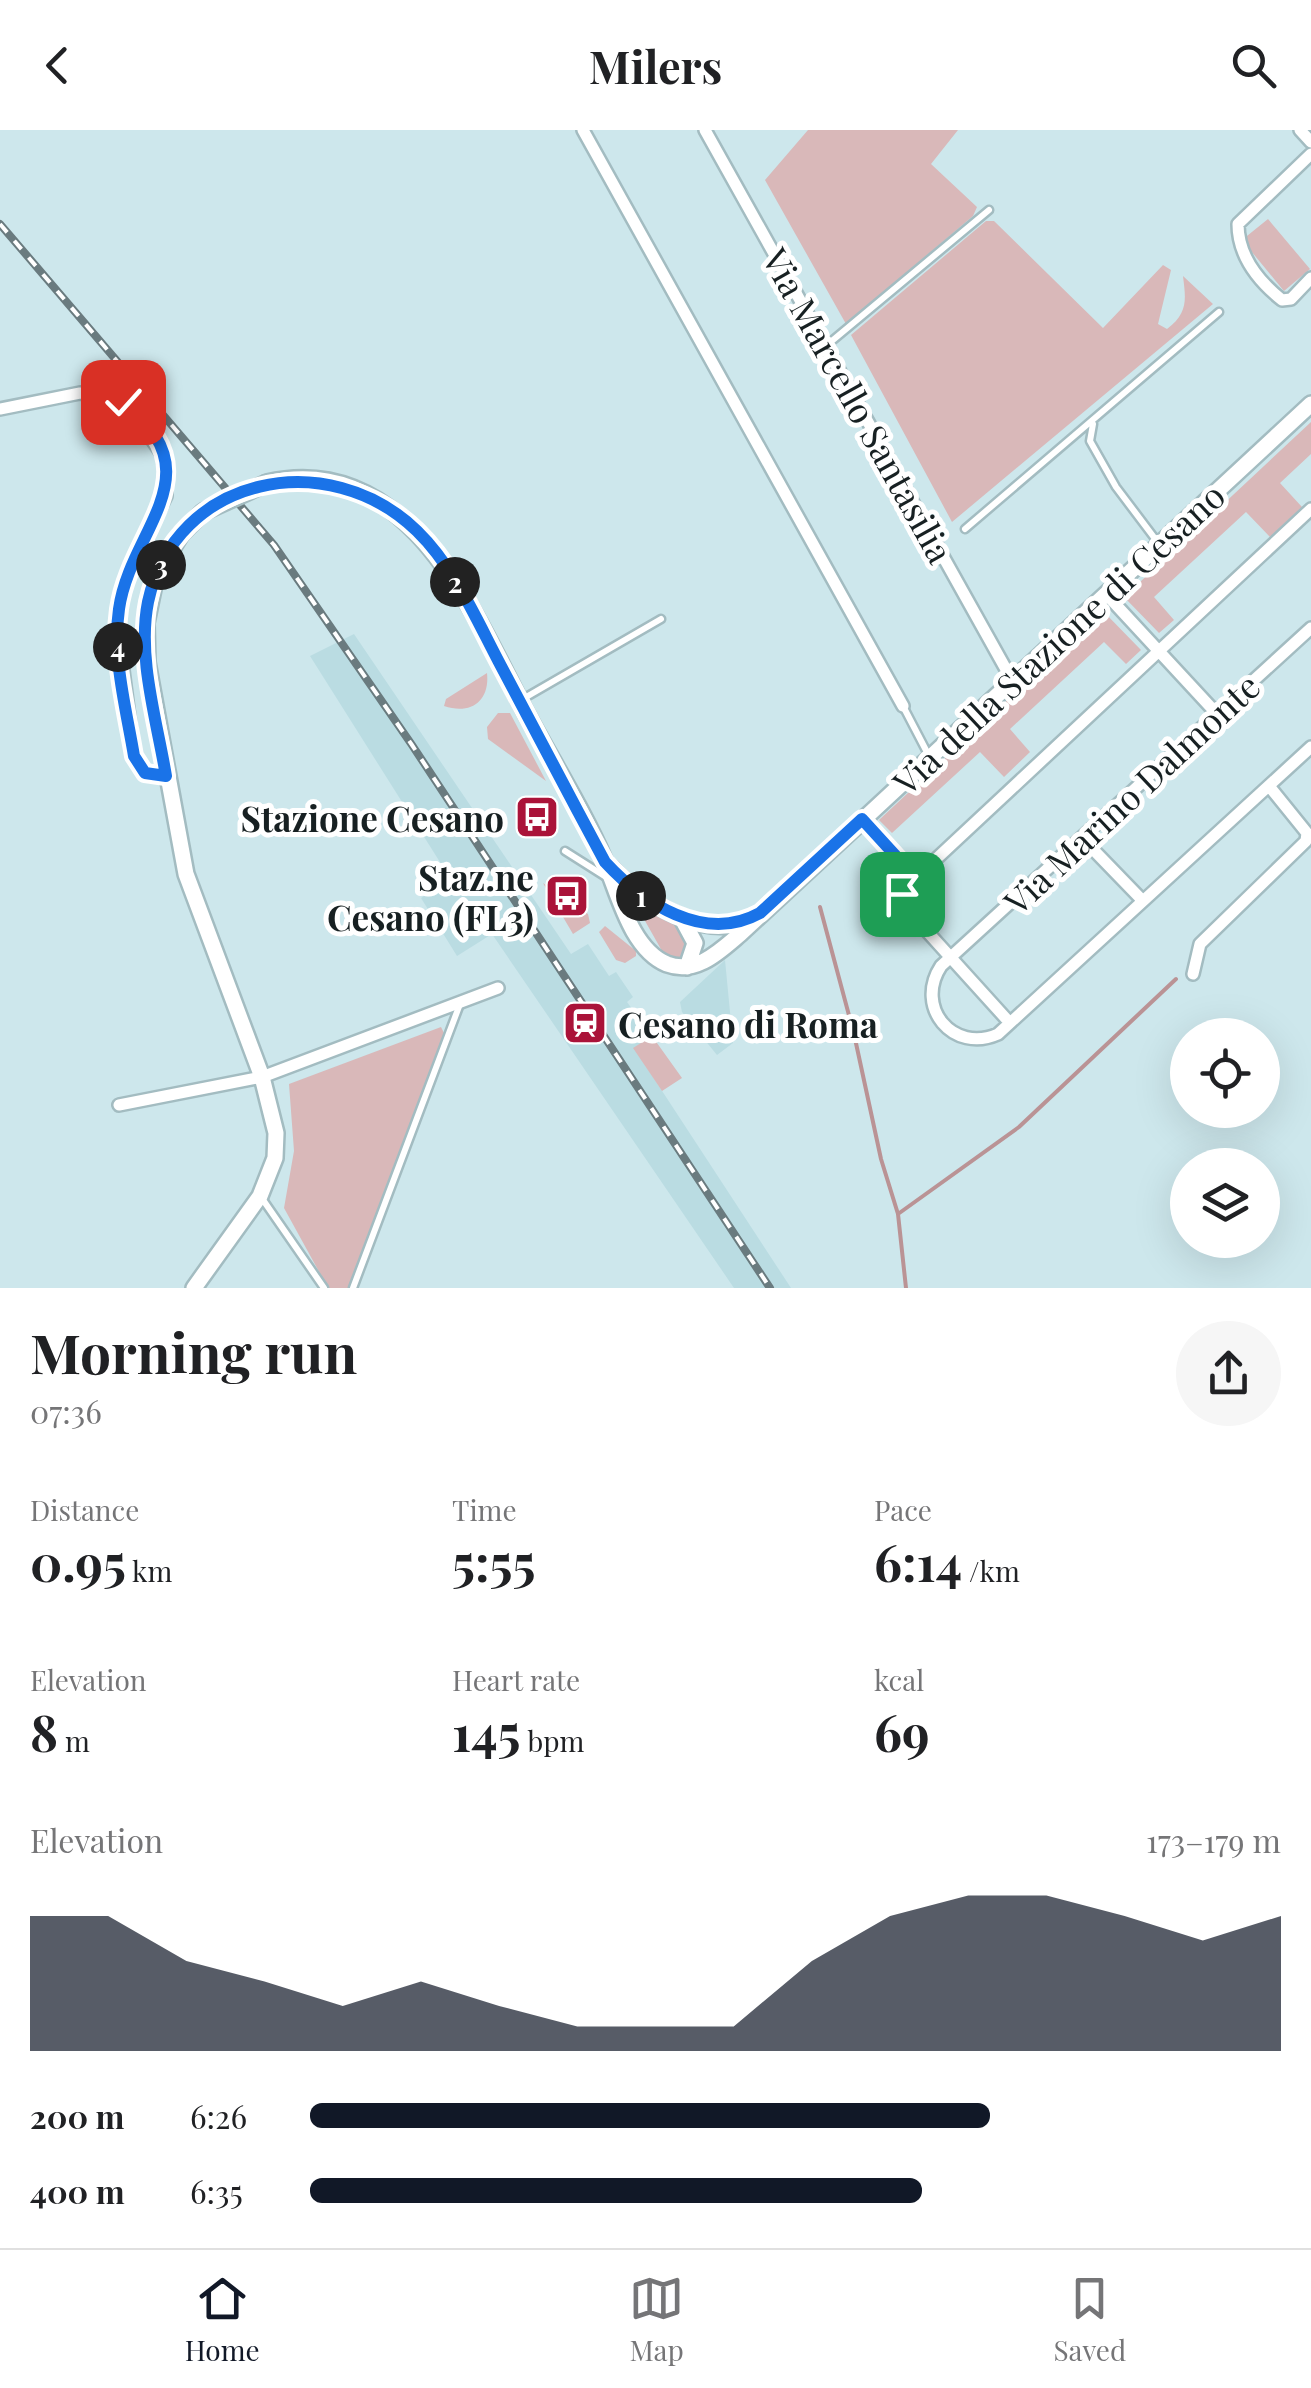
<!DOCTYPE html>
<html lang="en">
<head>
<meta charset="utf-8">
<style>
	:root { --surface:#fff; --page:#f6f6f6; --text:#202124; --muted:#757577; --line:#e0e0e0; --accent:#111827 }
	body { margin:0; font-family:"Playfair Display",serif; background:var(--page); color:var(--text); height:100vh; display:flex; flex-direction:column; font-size:38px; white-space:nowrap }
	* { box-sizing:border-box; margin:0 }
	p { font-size:32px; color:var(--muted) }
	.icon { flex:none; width:55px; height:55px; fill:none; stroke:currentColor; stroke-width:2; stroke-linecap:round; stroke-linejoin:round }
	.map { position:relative; height:1158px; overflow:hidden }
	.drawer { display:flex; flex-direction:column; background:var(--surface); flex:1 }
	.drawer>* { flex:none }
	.controls { position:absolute; left:1170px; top:888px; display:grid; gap:20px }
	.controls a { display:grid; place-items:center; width:110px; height:110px; border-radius:50%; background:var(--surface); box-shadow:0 10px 40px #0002; font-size:50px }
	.pin { position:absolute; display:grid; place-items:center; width:85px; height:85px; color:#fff; margin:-42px; border-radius:20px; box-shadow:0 5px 15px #0006 }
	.km { position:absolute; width:50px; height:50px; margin:-25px; border-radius:50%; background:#222; color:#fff; font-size:28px; line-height:50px; text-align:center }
	.round { display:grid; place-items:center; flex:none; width:105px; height:105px; border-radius:52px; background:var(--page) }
	.summary { display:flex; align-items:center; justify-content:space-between; height:170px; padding:0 30px }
	h1 { font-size:55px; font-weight:700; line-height:75px }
	.figures { display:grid; grid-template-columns:repeat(3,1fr); gap:15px; height:170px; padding:10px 30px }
	.figures div { display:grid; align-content:center }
	.figures b { font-size:50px; font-weight:700 }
	.figures small { font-size:28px; font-weight:400 }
	.figures p { font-size:28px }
	.chart { height:280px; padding:20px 30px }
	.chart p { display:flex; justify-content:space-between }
	.chart svg { width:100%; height:180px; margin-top:10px; fill:var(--accent); opacity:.7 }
	ul { padding:0 30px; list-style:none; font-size:32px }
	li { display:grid; grid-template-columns:160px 120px 1fr; align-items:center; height:75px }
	li i { height:25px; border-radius:12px; background:var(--accent) }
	header { display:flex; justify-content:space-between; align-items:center; height:130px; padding:0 30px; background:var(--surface); font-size:45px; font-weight:700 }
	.tab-bar { display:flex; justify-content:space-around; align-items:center; height:140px; border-top:2px solid var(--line); background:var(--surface); font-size:28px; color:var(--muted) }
	.tab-bar a { display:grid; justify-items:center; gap:5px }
	.tab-bar .current { color:var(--accent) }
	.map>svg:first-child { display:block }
	.built { fill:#badce2 }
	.green { fill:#d9b8b9 }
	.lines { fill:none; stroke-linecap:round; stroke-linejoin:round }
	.stream { stroke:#ba9395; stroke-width:4 }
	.service-casing { stroke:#a3bcc1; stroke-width:11 }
	.minor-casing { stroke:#a3bcc1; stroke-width:16 }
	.tertiary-casing { stroke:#a3bcc1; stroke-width:20 }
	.service { stroke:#fff; stroke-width:6 }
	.minor { stroke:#fff; stroke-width:11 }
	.tertiary { stroke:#fff; stroke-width:15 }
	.rail-casing { stroke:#6a7b7f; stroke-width:8 }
	.rail { stroke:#fff; stroke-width:4; stroke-dasharray:11; stroke-linecap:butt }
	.tertiary-bridge-casing { stroke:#a3bcc1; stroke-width:20; stroke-linecap:butt }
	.tertiary-bridge { stroke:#fff; stroke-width:15 }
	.route-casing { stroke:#fff; stroke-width:20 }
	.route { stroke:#1a73e8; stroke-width:12 }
	.labels { text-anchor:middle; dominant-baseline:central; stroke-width:10; stroke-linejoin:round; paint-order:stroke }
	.street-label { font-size:35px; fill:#172022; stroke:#fff }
	.poi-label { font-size:35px; font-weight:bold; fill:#172022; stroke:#fff; text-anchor:end }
</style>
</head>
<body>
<header><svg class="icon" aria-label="back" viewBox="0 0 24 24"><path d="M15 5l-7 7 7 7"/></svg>Milers<svg class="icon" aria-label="search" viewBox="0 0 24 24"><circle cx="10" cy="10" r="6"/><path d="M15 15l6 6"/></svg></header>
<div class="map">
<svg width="1311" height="1158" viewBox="0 0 1311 1158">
	<rect width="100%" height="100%" fill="#cde7ec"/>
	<path class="built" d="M354 504 571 824 588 814 609 846 616 842 633 867 627 872 652 906 634 918 791 1158H734L492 804 457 826 421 768 450 748 310 526Z
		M725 830 733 913 717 925 682 882 680 872Z"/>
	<path class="green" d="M808 0H958L931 34 977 77 973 86 846 194 765 50Z
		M1268 89 1310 139 1284 161 1242 110Z
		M986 91H994L1103 198 1163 135 1171 140 1158 194 1167 199C1188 183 1186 170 1183 146L1213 174 952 392 851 205Z
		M1311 292V324L1280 353 1302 377 1270 407 1246 382 1154 467 1174 490 1159 503 1124 467Z
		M1103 481 1141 520 1126 534 1104 512 1010 599 1030 622 1004 647 980 622 892 703 879 690Z
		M487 543C490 571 471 585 444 576L446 569Z
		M498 583H510L546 651 488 609 487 597Z
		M543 753 588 784 590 793 573 804Z
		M644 779 684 797 689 804 685 825 676 829 662 821 640 782Z
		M605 796 636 821V826L625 833 616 830 599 802Z
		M441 897 444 903 349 1158H328L284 1078 294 1021 289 954Z
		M652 906 682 948 662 961 633 918Z"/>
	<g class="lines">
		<path class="stream" d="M820 777 854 904 881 1029 898 1084 906 1158
			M898 1084 1019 997 1176 849"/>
		<defs>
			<path id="service" d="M827 215 989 80
				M1093 294 1090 311 1116 357 1159 414
				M965 399 1219 182
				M521 570 661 489
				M904 578 929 626
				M565 721 606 747
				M261 1067 324 1158
				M353 1158 460 874"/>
			<path id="minor" d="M583 0 903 576
				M705 0 1012 550
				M1300 0 1311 12
				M1311 24 1238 94C1238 126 1257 150 1282 170L1291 169 1311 148
				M0 279 80 263 106 264 132 280 166 330V366L126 448 117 494 134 625 148 645 166 646
				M1106 464 1217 584
				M1311 498 941 836C914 877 953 924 998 904L1311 617
				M862 689 915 747
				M1082 708 1143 771
				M1193 844 1200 814 1306 711 1307 703 1269 656
				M1010 893 905 777V758L1311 379
				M119 975 262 947 498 858"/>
			<path id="tertiary" d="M267 353C410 320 475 486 527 585 553 633 584 682 605 732 619 765 631 819 667 834 696 845 720 821 740 804L1311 274
				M611 738C644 773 706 813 754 787
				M681 787 695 813 687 837
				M194 1158 260 1066 275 1028 276 1003 262 947 186 744 147 532 146 493 156 445 181 404 203 382"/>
		</defs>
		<use href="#service" class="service-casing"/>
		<use href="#minor" class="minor-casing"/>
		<use href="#tertiary" class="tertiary-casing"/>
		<use href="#service" class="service"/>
		<use href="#minor" class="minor"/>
		<use href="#tertiary" class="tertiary"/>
		<defs>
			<path id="rail" d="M0 94 274 415 412 615 770 1158"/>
		</defs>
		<use href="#rail" class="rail-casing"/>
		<use href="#rail" class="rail"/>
		<defs>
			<path id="tertiary-bridge" d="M203 382 267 353"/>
		</defs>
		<use href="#tertiary-bridge" class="tertiary-bridge-casing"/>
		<use href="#tertiary-bridge" class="tertiary-bridge"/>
	</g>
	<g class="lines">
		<defs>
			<path id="route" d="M123 272C217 344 130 399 119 479 112 527 126 578 134 626L145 643 166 646C157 591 137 527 148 472 175 345 329 315 417 401 455 438 477 491 501 536 536 602 570 667 605 732 643 773 704 814 760 783L862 689 915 747 902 764"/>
		</defs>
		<use href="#route" class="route-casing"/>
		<use href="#route" class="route"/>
	</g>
	<defs>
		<symbol id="bus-square" viewBox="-11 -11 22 22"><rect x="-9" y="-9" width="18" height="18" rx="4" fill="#aa1339" stroke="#fff"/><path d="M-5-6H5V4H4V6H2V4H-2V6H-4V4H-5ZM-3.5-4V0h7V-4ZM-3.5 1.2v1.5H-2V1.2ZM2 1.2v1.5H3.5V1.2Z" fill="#fff"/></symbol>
		<symbol id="station-square" viewBox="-11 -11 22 22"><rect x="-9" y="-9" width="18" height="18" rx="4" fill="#aa1339" stroke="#fff"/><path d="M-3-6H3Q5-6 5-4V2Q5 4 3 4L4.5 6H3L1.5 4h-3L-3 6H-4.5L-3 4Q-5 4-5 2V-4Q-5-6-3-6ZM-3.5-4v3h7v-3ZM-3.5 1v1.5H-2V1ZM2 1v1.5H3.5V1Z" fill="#fff"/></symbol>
	</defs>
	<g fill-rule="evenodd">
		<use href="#bus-square" x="512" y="662" width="50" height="50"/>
		<use href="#bus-square" x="542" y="741" width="50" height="50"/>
		<use href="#station-square" x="560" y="868" width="50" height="50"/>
	</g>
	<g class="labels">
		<g class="street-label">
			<text transform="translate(859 275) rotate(61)">Via Marcello Santasilia</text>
			<text transform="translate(1058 508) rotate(-43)">Via della Stazione di Cesano</text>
			<text transform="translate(1131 663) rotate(-43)">Via Marino Dalmonte</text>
		</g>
		<g class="poi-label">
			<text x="504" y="687">Stazione Cesano</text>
			<text x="534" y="746">Staz.ne<tspan x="534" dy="40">Cesano (FL3)</tspan></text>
			<text x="618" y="893" text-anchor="start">Cesano di Roma</text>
		</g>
	</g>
</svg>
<div class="controls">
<a><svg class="icon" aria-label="locate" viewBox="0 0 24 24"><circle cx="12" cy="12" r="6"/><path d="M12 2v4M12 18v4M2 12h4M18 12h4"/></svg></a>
<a><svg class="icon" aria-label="layers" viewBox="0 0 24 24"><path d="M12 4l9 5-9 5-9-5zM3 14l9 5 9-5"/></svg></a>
</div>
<div class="pin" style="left:902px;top:764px;background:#1e9e55"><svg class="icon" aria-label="arrive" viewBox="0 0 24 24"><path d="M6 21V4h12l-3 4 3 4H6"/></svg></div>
<div class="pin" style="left:123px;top:272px;background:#d93025"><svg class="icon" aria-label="check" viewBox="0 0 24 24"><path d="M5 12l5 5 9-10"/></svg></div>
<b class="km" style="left:641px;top:766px">1</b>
<b class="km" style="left:455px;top:452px">2</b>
<b class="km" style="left:161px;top:435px">3</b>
<b class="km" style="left:118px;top:517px">4</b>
</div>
<section class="drawer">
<div class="summary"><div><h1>Morning run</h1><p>07:36</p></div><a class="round"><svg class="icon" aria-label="share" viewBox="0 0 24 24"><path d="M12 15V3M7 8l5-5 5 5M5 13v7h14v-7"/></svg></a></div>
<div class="figures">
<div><p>Distance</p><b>0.95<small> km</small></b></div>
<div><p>Time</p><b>5:55</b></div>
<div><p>Pace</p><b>6:14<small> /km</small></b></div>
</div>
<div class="figures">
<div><p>Elevation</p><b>8<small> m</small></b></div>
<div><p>Heart rate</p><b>145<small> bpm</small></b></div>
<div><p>kcal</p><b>69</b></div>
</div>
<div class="chart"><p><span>Elevation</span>173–179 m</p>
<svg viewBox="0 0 160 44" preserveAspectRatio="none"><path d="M0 44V11L10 11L20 22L30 27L40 33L50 27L60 33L70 38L80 38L90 38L100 22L110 11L120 6L130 6L140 11L150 17L160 11V44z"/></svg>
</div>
<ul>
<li><b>200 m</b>6:26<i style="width:70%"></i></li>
<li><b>400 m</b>6:35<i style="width:63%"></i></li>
</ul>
</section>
<nav class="tab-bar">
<a class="current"><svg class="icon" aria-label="home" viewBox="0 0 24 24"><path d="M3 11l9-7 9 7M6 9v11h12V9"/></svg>Home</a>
<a><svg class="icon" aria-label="map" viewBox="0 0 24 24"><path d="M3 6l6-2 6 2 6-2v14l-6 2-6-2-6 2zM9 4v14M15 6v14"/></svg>Map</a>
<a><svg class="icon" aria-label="saved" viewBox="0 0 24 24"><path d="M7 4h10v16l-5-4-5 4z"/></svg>Saved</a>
</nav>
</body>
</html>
